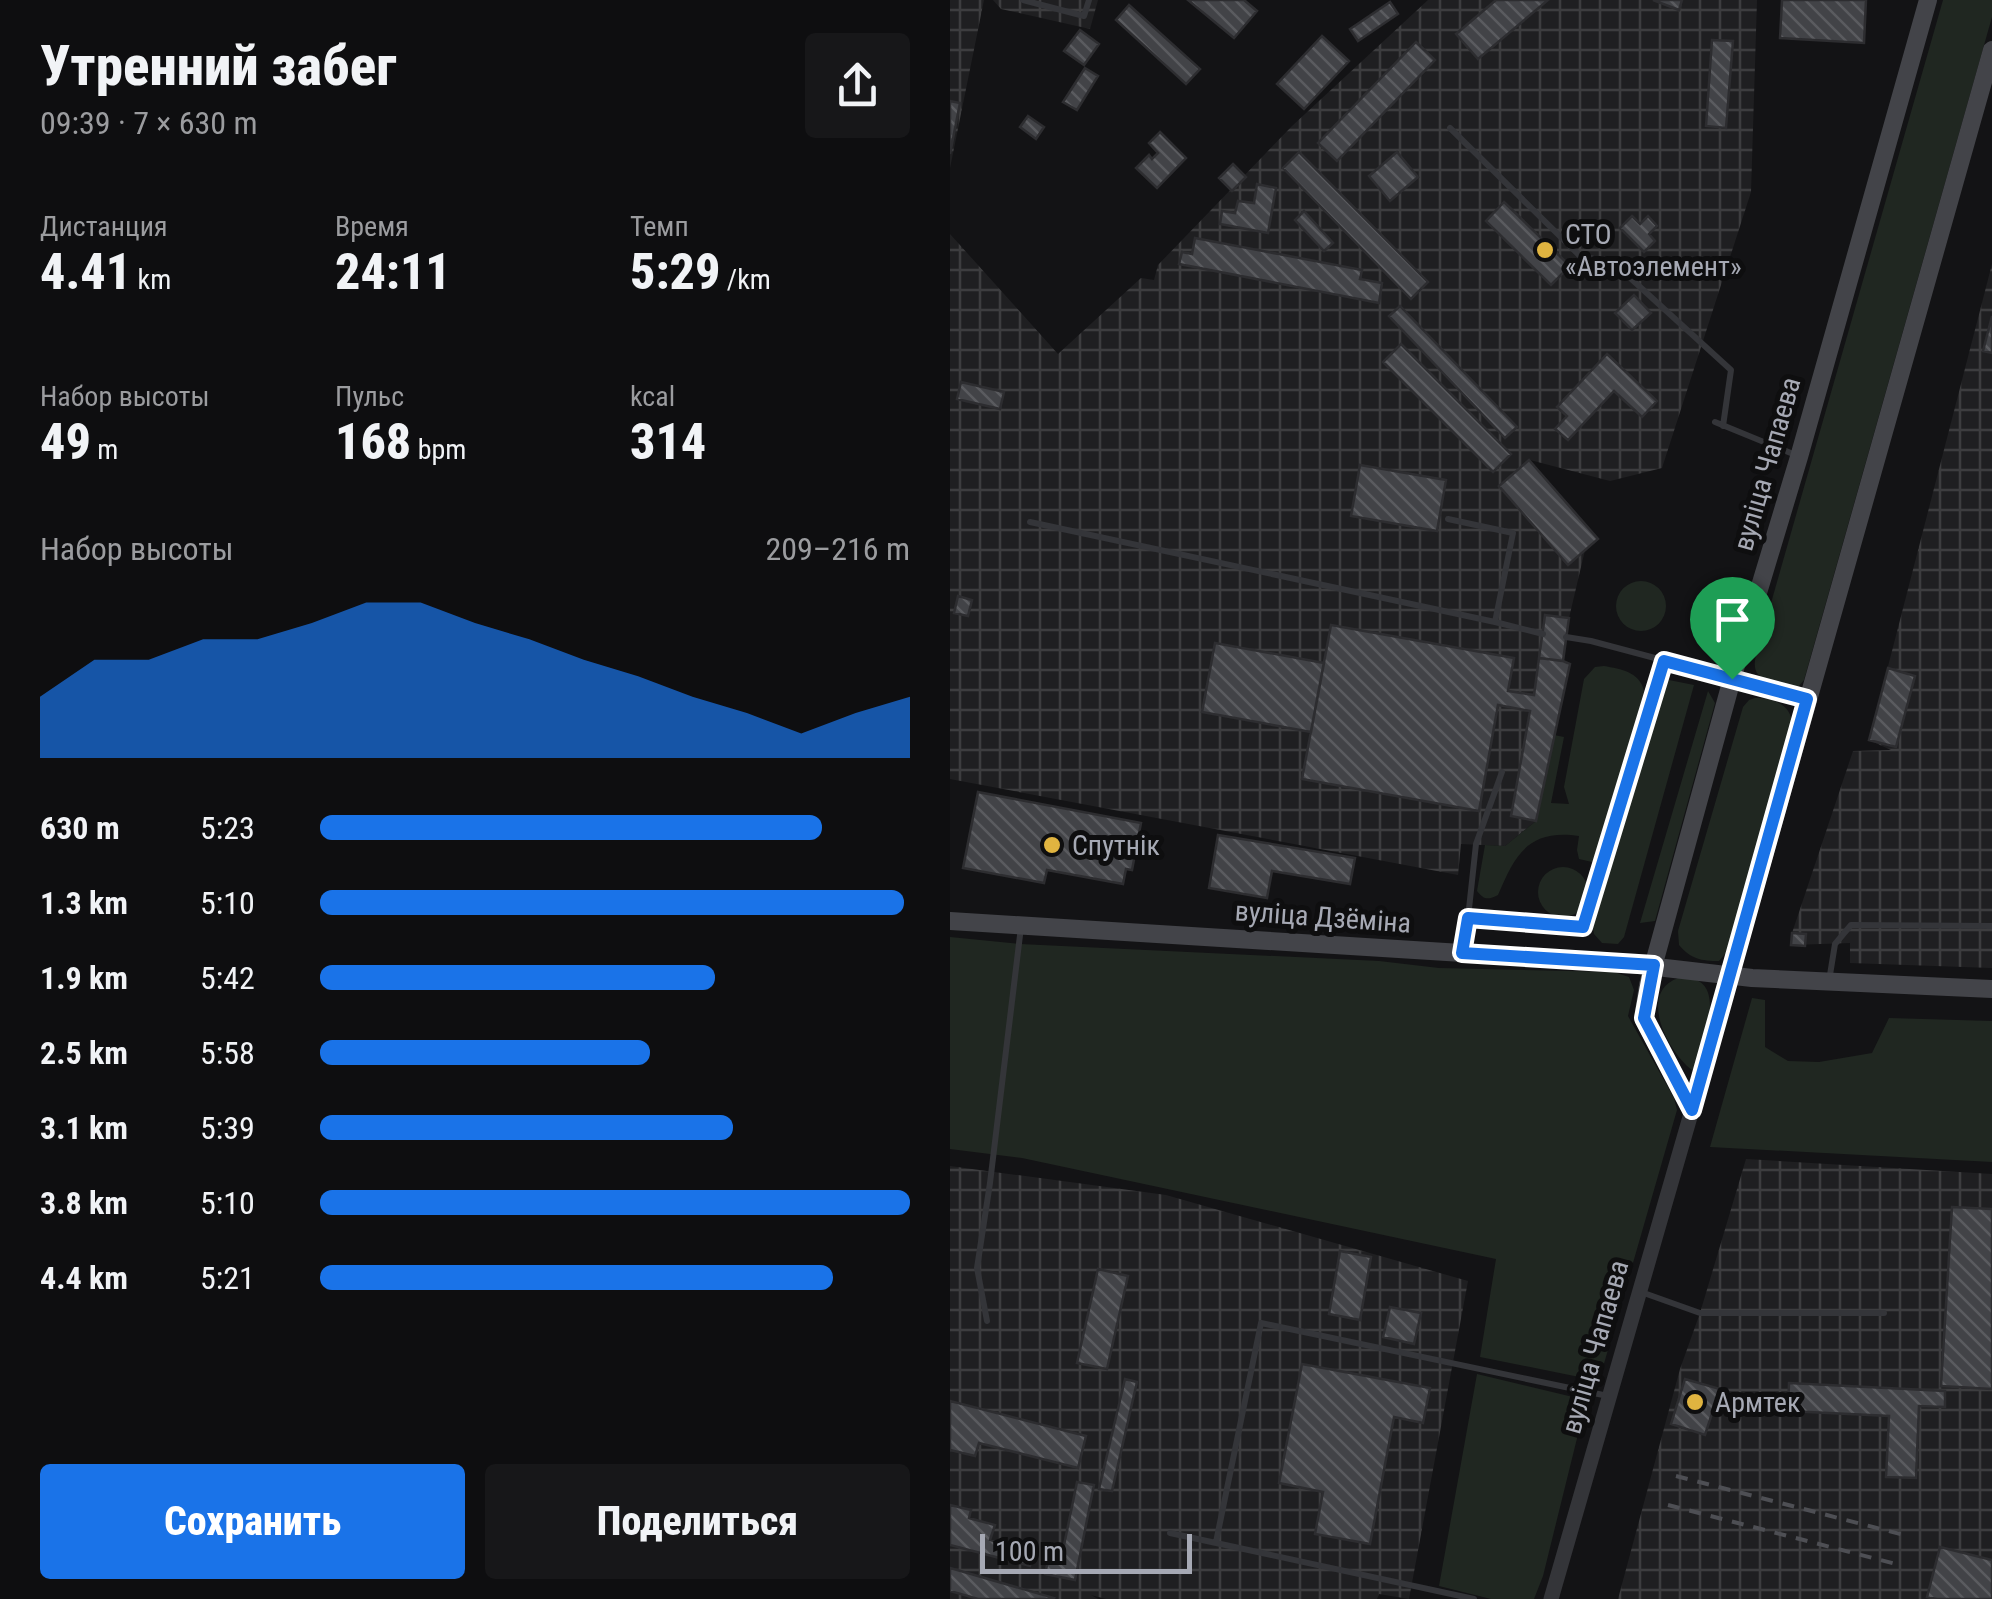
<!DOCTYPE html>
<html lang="ru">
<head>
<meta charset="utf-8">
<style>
	:root { --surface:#0e0e10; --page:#171719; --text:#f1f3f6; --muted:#9b9c9f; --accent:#1a73e8 }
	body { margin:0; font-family:"Roboto Condensed",sans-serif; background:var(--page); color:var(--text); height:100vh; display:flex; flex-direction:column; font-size:38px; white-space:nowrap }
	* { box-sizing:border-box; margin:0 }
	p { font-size:32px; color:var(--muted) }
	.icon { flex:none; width:55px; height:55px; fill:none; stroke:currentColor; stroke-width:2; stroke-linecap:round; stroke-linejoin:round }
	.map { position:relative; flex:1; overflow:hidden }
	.panel { display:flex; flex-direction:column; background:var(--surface); width:950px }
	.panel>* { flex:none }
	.scale { position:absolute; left:30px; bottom:25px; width:212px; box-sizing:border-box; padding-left:10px; border:5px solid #a6a9b4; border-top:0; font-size:28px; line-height:35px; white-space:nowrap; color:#a6a9b4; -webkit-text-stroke:8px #0e0e0f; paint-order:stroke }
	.pin { position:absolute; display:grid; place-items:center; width:85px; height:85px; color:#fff; margin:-102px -42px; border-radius:50% 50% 50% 0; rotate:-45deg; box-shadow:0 0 10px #0007 }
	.pin .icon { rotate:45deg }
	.round { display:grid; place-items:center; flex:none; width:105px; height:105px; border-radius:10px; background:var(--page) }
	.headline { display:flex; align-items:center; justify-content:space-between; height:170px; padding:0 40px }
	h1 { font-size:55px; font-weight:800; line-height:75px }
	.metrics { display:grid; grid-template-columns:repeat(3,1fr); gap:15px; height:170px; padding:10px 40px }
	.metrics div { display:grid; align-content:center }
	.metrics b { font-size:50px; font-weight:800 }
	.metrics small { font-size:28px; font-weight:400 }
	.metrics p { font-size:28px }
	.chart { height:280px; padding:20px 40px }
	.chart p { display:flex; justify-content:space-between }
	.chart svg { width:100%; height:180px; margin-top:10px; fill:var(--accent); opacity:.7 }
	.button { display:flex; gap:20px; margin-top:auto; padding:20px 40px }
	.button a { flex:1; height:115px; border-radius:10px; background:var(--accent); color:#fff; font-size:40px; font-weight:800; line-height:115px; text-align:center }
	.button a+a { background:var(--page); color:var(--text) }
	ul { padding:0 40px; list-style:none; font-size:32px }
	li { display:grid; grid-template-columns:160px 120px 1fr; align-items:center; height:75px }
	li i { height:25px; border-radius:12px; background:var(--accent) }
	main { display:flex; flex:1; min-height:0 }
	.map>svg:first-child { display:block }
	.industrial { fill:url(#industrial-grid) }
	.green { fill:#202721 }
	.building { fill:url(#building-back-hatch); stroke:#2d2d30; stroke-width:2.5 }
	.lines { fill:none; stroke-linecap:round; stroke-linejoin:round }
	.service { stroke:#343539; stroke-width:6 }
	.tertiary { stroke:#343539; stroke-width:15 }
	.secondary { stroke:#434449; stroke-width:18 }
	.rail { stroke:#4e4f54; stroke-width:4; stroke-dasharray:12 10; stroke-linecap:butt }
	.route-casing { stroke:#fff; stroke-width:20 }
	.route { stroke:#1a73e8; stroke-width:12 }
	.poi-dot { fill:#e0b440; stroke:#0e0e0f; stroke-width:4 }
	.labels { text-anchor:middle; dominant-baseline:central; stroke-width:10; stroke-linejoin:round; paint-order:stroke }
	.poi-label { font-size:28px; fill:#a6a9b4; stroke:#0e0e0f; text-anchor:start }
	.street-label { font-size:28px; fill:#a6a9b4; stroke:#0e0e0f }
</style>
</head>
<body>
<main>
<section class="panel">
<div class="headline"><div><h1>Утренний забег</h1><p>09:39 · 7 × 630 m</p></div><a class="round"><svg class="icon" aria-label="share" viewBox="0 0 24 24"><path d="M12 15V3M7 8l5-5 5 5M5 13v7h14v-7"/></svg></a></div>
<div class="metrics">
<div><p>Дистанция</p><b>4.41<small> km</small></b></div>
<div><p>Время</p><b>24:11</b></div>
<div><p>Темп</p><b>5:29<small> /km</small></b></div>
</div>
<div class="metrics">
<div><p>Набор высоты</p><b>49<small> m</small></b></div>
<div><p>Пульс</p><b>168<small> bpm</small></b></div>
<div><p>kcal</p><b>314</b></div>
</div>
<div class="chart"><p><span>Набор высоты</span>209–216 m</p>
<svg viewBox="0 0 160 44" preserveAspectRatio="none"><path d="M0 44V29L10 20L20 20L30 15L40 15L50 11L60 6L70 6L80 11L90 15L100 20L110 24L120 29L130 33L140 38L150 33L160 29V44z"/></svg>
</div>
<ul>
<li><b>630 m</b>5:23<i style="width:85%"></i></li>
<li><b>1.3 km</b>5:10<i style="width:99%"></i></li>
<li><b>1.9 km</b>5:42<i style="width:67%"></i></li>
<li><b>2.5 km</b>5:58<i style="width:56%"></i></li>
<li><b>3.1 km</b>5:39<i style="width:70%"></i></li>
<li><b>3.8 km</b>5:10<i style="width:100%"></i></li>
<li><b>4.4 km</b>5:21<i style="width:87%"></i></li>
</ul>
<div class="button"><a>Сохранить</a><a>Поделиться</a></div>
</section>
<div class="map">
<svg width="1042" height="1599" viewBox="0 0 1042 1599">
	<defs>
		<pattern id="industrial-grid" width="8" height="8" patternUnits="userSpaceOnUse" patternTransform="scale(2.5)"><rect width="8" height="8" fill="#1f1f21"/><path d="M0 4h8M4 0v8" fill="none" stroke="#3d3d3f"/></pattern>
		<pattern id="building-back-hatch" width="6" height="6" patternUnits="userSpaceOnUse" patternTransform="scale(2.5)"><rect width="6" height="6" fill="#424347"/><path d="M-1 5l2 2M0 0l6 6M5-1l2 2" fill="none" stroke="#5a5b5f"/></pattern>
	</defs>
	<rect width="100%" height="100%" fill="#131315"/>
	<path class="industrial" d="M0 0H34L0 168Z
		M43 0H148L140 29 51 9Z
		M478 0H807L801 192 712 468 660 481 580 460 648 539 635 550 619 618 613 661 620 664 586 821 555 846 511 844 508 875 0 779V234L108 354 191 278 204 280 208 265 342 126Z
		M1042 264V968L900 963V943L841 945 842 933 903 751 941 750 919 740Z
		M796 1159 1042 1174V1599H668L730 1369 750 1313Z
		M0 1166 216 1195 518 1281 459 1599 429 1594 427 1599H156L141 1595 148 1599H0Z"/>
	<path class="green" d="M993 0H1042V17L854 680 848 687C837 688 831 686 821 682 796 674 806 657 811 638Z
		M666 606a25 25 0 1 1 50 0a25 25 0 1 1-50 0Z
		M654 666C671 669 690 672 694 691L648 859 642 862 629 859 627 850 629 836C578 829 565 855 548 895 538 900 534 900 527 891L535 845 555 846 586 821 604 735 614 737 601 803 619 804 614 787 634 679 645 667Z
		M714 679 744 685 674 937 668 944 652 943 644 934 642 922Z
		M758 691 765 703 705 921 690 923Z
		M805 698C826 698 844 706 842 729L776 953 769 961C751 961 741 959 729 945L728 931 793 707 799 700Z
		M588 892a25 25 0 1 1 50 0a25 25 0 1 1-50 0Z
		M0 937 70 944 429 961 489 968 664 972 679 977 684 990 678 1016 724 1098 727 1110 649 1381 530 1357 546 1259 72 1158 0 1149Z
		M728 978C730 978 743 979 744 979 776 989 751 1047 745 1069L742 1070C718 1052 687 993 728 978Z
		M802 998 815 1000V1047L838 1061 869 1062 922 1053 939 1018 1042 1021V1162L760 1147Z
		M527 1374 623 1397 635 1406 593 1576 584 1599H541L489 1586Z"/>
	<path class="building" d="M238 0H294L307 11 284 38Z
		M546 0H598L528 59 506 34Z
		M703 0H732L729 10Z
		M832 0H916L914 43 830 38Z
		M440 2 448 14 408 41 400 29Z
		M179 5 250 69 236 84 166 20Z
		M130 30 149 44 134 65 114 51Z
		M372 36 399 61 354 109 327 84Z
		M762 40 783 41 776 128 756 126Z
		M466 42 485 60 387 161 368 143Z
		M135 68 148 76 127 110 113 102Z
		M0 101 10 103 0 154Z
		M78 116 94 127 86 139 70 127Z
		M210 132 236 158 207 188 186 168 199 155 202 159 208 153 199 143Z
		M349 152 478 282 461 299 333 168Z
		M447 152 468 177 440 201 419 176Z
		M283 164 296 177 282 191 269 178Z
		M307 184 326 188 318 233 270 224 272 211 285 213 288 201 304 203Z
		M554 202 620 266 601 285 536 221Z
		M354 211 383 243 374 251 345 220Z
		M682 216 690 224 698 216 707 226 699 234 705 241 694 252 670 228Z
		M245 238 412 270 410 279 432 283 429 303 229 264 232 252 242 254Z
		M684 295 701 313 682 330 665 313Z
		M450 306 567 427 555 438 439 316Z
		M1042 316V353L1033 351Z
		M451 344 561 454 543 472 433 362Z
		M657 354 707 401 692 417 664 391 618 440 605 429 617 416 607 407Z
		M11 382 54 392 50 409 7 399Z
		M579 460 648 539 618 565 549 486Z
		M410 465 496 480 487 531 401 516Z
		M8 596 22 600 18 616 4 613Z
		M595 615 619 618 613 661 589 658Z
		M381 625 564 658 558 691 584 695 589 658 613 661 620 664 586 821 561 816 580 711 548 705 529 811 352 779Z
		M265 643 374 663 361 732 252 712Z
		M938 668 965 676 946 747 919 740Z
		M28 792 191 823 182 870 176 869 173 884 97 870 94 883 13 868Z
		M268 835 405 858 400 884 322 871 317 898 259 888Z
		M842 933 856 934 855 946 841 945Z
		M1002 1207 1042 1209V1389L991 1386Z
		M390 1251 421 1257 410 1320 379 1314Z
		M148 1269 178 1276 157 1369 127 1363Z
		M440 1307 471 1313 464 1344 433 1337Z
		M352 1364 480 1388 473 1423 444 1417 420 1544 365 1534 373 1492 329 1483Z
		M175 1379 187 1382 162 1491 149 1489Z
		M735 1379 770 1389 755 1435 721 1424Z
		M839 1383 995 1391V1407L969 1406 966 1478 936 1477 939 1416 838 1411Z
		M0 1401 136 1436 128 1468 29 1443 25 1456 0 1450Z
		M127 1482 144 1485 125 1580 95 1574 100 1552 112 1555Z
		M0 1505 21 1510 19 1518 45 1525 40 1540 84 1552 80 1566 0 1545Z
		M990 1547 1042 1560V1599H987L977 1597Z
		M0 1568 104 1598 103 1599H28L0 1591Z"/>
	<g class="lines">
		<path class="service" d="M73 0 134 16 139 0
			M500 128 629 255 666 265 781 370 773 426
			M765 422 848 456
			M498 519 563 533 545 622 593 634
			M80 522 545 622
			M616 637 641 641 780 678
			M552 772 526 844 518 918 633 927 714 661
			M513 951 518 918
			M879 981 885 944 901 925 1042 926
			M691 1292 750 1313H934
			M37 1321 27 1268 40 1183 71 927
			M220 1533 524 1599
			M266 1542 311 1323 658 1396"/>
		<path class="tertiary" d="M782 679 857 699
			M601 1599 742 1110"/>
		<path class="secondary" d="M0 921 672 963 802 978 1042 989
			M742 1110 693 1018 698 985 782 679 849 457 978 0
			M742 1110 1042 50"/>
		<path class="rail" d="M726 1476 958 1536
			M718 1505 950 1565"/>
	</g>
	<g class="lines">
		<defs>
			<path id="route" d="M714 661 857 699 742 1110 694 1018 704 965 512 953 518 918 633 927Z"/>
		</defs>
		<use href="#route" class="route-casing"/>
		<use href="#route" class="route"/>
	</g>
	<g class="poi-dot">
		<circle cx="595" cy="250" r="10"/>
		<circle cx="102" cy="845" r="10"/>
		<circle cx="745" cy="1402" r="10"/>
	</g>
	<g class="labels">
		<g class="poi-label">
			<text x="615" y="234">СТО<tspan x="615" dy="32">«Автоэлемент»</tspan></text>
			<text x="122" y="845">Спутнік</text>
			<text x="765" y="1402">Армтек</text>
		</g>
		<g class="street-label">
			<text transform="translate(817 464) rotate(-74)">вуліца Чапаева</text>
			<text transform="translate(373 917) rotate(4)">вуліца Дзёміна</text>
			<text transform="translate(645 1347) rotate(-74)">вуліца Чапаева</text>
		</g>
	</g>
</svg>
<div class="scale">100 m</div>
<div class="pin" style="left:782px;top:679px;background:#1e9e55"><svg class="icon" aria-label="arrive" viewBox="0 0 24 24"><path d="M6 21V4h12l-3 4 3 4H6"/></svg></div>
</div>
</main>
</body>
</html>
